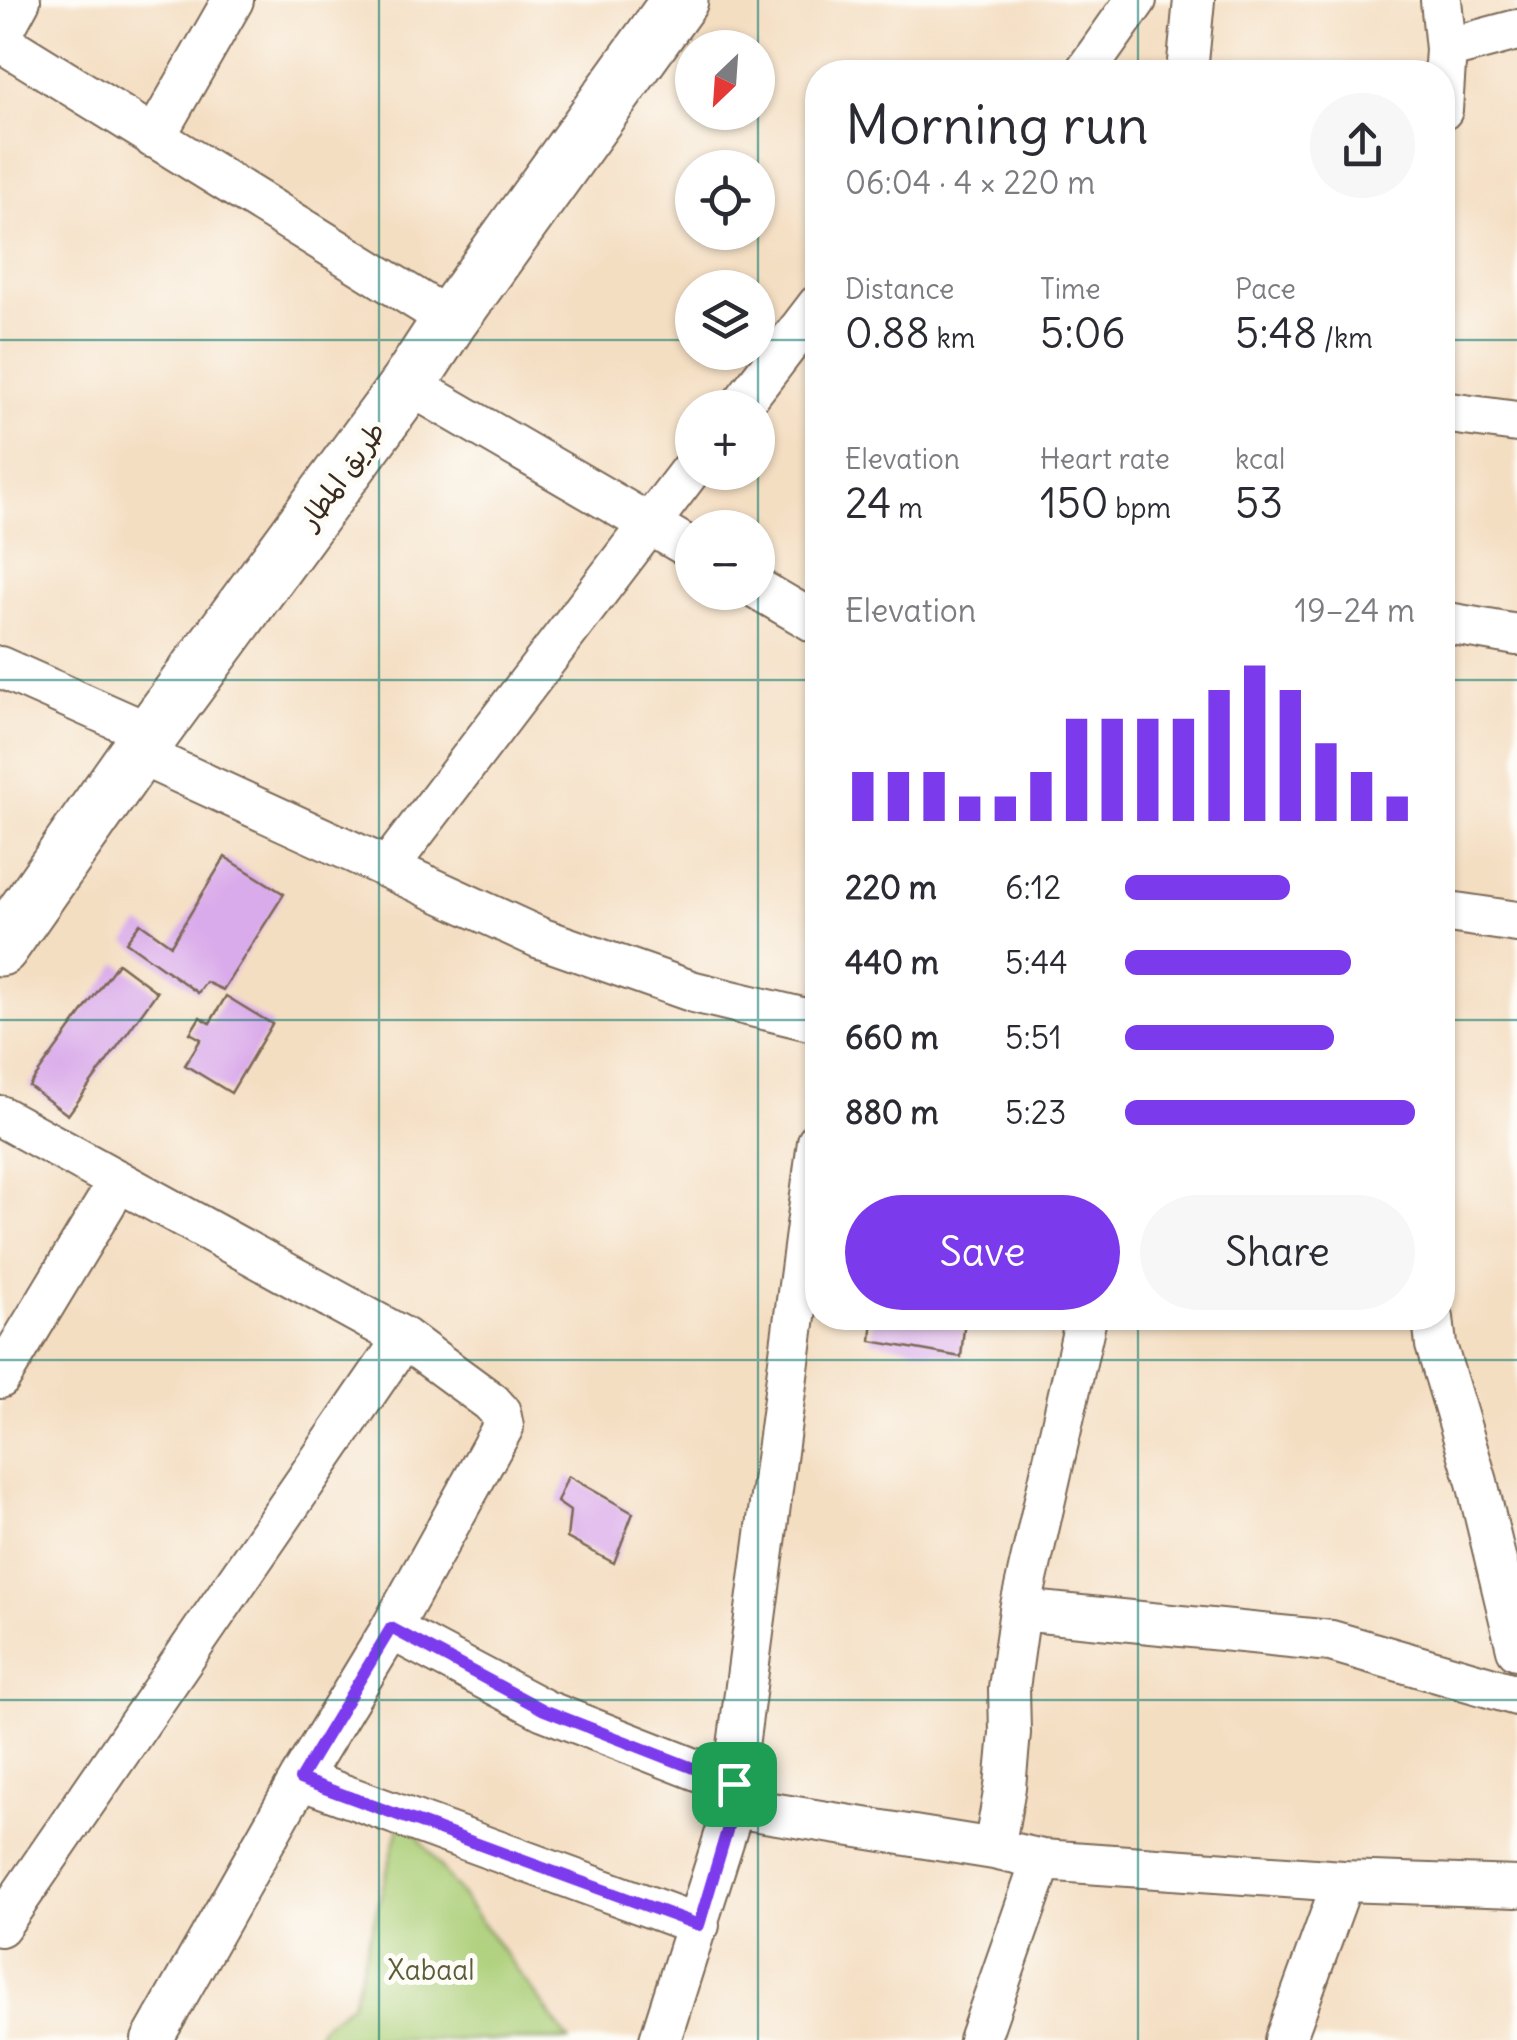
<!DOCTYPE html>
<html lang="en">
<head>
<meta charset="utf-8">
<style>
	:root { --surface:#fff; --page:#f7f7f7; --text:#2b2b33; --muted:#7c7c81; --accent:#7c3aed }
	body { margin:0; font-family:Delius,"Playpen Sans Arabic",sans-serif; background:var(--page); color:var(--text); height:100vh; display:flex; flex-direction:column; font-size:38px; white-space:nowrap }
	* { box-sizing:border-box; margin:0 }
	p { font-size:32px; color:var(--muted) }
	.icon { flex:none; width:55px; height:55px; fill:none; stroke:currentColor; stroke-width:2; stroke-linecap:round; stroke-linejoin:round }
	.map { position:relative; flex:1; overflow:hidden }
	.drawer { position:absolute; left:805px; top:60px; width:650px; height:1270px; display:flex; flex-direction:column; background:var(--surface); border-radius:40px; box-shadow:0 2px 8px #0004 }
	.drawer>* { flex:none }
	.needle { width:65px; rotate:205deg }
	.tools { position:absolute; left:675px; top:30px; display:grid; gap:20px }
	.tools a { display:grid; place-items:center; width:100px; height:100px; border-radius:50%; background:var(--surface); box-shadow:0 2px 8px #0004; font-size:50px }
	.pin { position:absolute; display:grid; place-items:center; width:85px; height:85px; color:#fff; margin:-42px; border-radius:20px; box-shadow:0 5px 15px #0006 }
	.round { display:grid; place-items:center; flex:none; width:105px; height:105px; border-radius:52px; background:var(--page) }
	.overview { display:flex; align-items:center; justify-content:space-between; height:170px; padding:0 40px }
	h1 { font-size:55px; font-weight:600; line-height:75px }
	.metrics { display:grid; grid-template-columns:repeat(3,1fr); gap:15px; height:170px; padding:10px 40px }
	.metrics div { display:grid; align-content:center }
	.metrics b { font-size:42px; font-weight:600 }
	.metrics small { font-size:28px; font-weight:400 }
	.metrics p { font-size:28px }
	.chart { height:280px; padding:20px 40px }
	.chart p { display:flex; justify-content:space-between }
	.chart svg { width:100%; height:180px; margin-top:10px; stroke:var(--accent); stroke-width:6 }
	.button { display:flex; gap:20px; margin-top:auto; padding:20px 40px }
	.button a { flex:1; height:115px; border-radius:60px; background:var(--accent); color:#fff; font-size:40px; font-weight:600; line-height:115px; text-align:center }
	.button a+a { background:var(--page); color:var(--text) }
	ul { padding:0 40px; list-style:none; font-size:32px }
	li { display:grid; grid-template-columns:160px 120px 1fr; align-items:center; height:75px }
	li i { height:25px; border-radius:12px; background:var(--accent) }
	.map>svg:first-child { display:block }
	.green { fill:#accf78; stroke:#747c4b; stroke-width:2.5 }
	.building { fill:#daabea }
	.lines { fill:none; stroke-linecap:round; stroke-linejoin:round }
	.minor-casing { stroke:#7c6957; stroke-width:44 }
	.secondary-casing { stroke:#7c6957; stroke-width:59 }
	.minor { stroke:#fff; stroke-width:40 }
	.secondary { stroke:#fff; stroke-width:55 }
	.route-casing { stroke:#fff; stroke-width:20 }
	.route { stroke:#7c3aed; stroke-width:12 }
	.grid { fill:none; stroke:#0f766e; stroke-width:2.5; stroke-opacity:0.55 }
	.labels { text-anchor:middle; dominant-baseline:central; stroke-width:10; stroke-linejoin:round; paint-order:stroke }
	.street-label { font-size:28px; fill:#3b2a1e; stroke:#fdfcf7 }
	.park-label { font-size:28px; fill:#5d5c39; stroke:#fdfcf7 }
</style>
</head>
<body>
<div class="map">
<svg width="1517" height="2040" viewBox="0 0 1517 2040">
	<rect width="100%" height="100%" fill="#fdfcf7"/>
	<filter id="ink" filterUnits="userSpaceOnUse"><feTurbulence type="fractalNoise" baseFrequency=".01" numOctaves="2"/><feDisplacementMap in="SourceGraphic" scale="20" xChannelSelector="R" yChannelSelector="G"/><feConvolveMatrix kernelMatrix="1 2 1 2 8 2 1 2 1" color-interpolation-filters="sRGB"/></filter>
	<filter id="wash" filterUnits="userSpaceOnUse"><feTurbulence type="fractalNoise" baseFrequency=".0048" numOctaves="4" result="noise"/><feDisplacementMap in="SourceGraphic" scale="40" xChannelSelector="R" yChannelSelector="G"/><feGaussianBlur stdDeviation="2.25" result="paint"/><feColorMatrix in="noise" values="0 0 0 0 0 0 0 0 0 0 0 0 0 0 0 0 0 1.4 0 .05"/><feComposite in="paint" operator="in"/></filter>
	<g filter="url(#wash)">
		<rect width="100%" height="100%" fill="#f4dec2"/>
		<path class="green" d="M402 1815 569 2040H315L322 2025 352 2003Z"/>
		<g id="blocks">
			<path class="building" d="M225 857 284 894 223 990 206 982 198 993 126 942 140 923 171 945Z
				M118 963 157 992 68 1115 29 1086Z
				M226 996 272 1024 231 1093 185 1065 201 1039 190 1033 200 1017 210 1023Z
				M873 1318H965L961 1357 871 1341Z
				M568 1476 633 1513 614 1563 567 1538 570 1511 557 1502Z"/>
		</g>
	</g>
	<g filter="url(#ink)">
		<use href="#blocks" fill-opacity="0" stroke="#7c6957" stroke-width="2.5"/>
		<g class="lines">
			<defs>
				<path id="minor" d="M1441 0 1446 49 1442 110
					M0 37 20 0
					M0 41 450 320
					M1446 49 1517 30
					M1085 72 1136 0
					M1187 72 1194 0
					M154 138 233 0
					M408 384 692 549
					M739 408 818 305
					M1442 412 1517 422
					M758 589 818 624
					M1442 622 1517 635
					M0 667 151 734
					M137 753 540 938 694 992 818 1022
					M388 867 692 468
					M1442 911 1517 922
					M0 1116 404 1338 491 1402 500 1412 503 1427 391 1629 300 1779 152 2040
					M1433 1318 1436 1345 1477 1482 1517 1649
					M0 1378 119 1181
					M1020 1610 1331 1641 1517 1695
					M391 1629 544 1710 733 1784
					M300 1779 699 1925
					M734 1807 994 1849 1042 1860 1343 1881 1517 1887
					M994 1849 1005 1787 1010 1733 1009 1688 1020 1610 1086 1318
					M0 1926 404 1338
					M660 2040 734 1807 733 1784 818 1142
					M979 2040 1042 1860
					M1285 2040 1343 1881"/>
				<path id="secondary" d="M0 948 137 753 408 384 450 320 680 0"/>
			</defs>
			<use href="#minor" class="minor-casing"/>
			<use href="#secondary" class="secondary-casing"/>
			<use href="#minor" class="minor"/>
			<use href="#secondary" class="secondary"/>
		</g>
	</g>
	<g class="lines" filter="url(#ink)">
		<defs>
			<path id="route" d="M391 1628 544 1710 734 1784V1807L699 1925 300 1779Z"/>
		</defs>
		<use href="#route" class="route-casing"/>
		<use href="#route" class="route"/>
	</g>
	<path class="grid" d="M379 0V2040M758 0V2040M1138 0V72M0 340H692M758 340H818M1442 340H1517M0 680H818M1442 680H1517M0 1020H818M1442 1020H1517M1138 1318V2040M0 1360H1517M0 1700H1517"/>
	<g class="labels">
		<g class="street-label">
			<text transform="translate(342 475) rotate(-54)">طريق المطار</text>
		</g>
		<g class="park-label">
			<text x="431" y="1970">Xabaal</text>
		</g>
	</g>
</svg>
<div class="tools">
<a><svg class="needle" viewBox="-14 -14 28 28"><path d="M0-13l5 13h-10z" fill="#e53935"/><path d="M0 13l5-13h-10z" fill="#7c7c81"/></svg></a>
<a><svg class="icon" aria-label="locate" viewBox="0 0 24 24"><circle cx="12" cy="12" r="6"/><path d="M12 2v4M12 18v4M2 12h4M18 12h4"/></svg></a>
<a><svg class="icon" aria-label="layers" viewBox="0 0 24 24"><path d="M12 4l9 5-9 5-9-5zM3 14l9 5 9-5"/></svg></a>
<a>+</a>
<a>−</a>
</div>
<div class="pin" style="left:734px;top:1784px;background:#1e9e55"><svg class="icon" aria-label="arrive" viewBox="0 0 24 24"><path d="M6 21V4h12l-3 4 3 4H6"/></svg></div>
<section class="drawer">
<div class="overview"><div><h1>Morning run</h1><p>06:04 · 4 × 220 m</p></div><a class="round"><svg class="icon" aria-label="share" viewBox="0 0 24 24"><path d="M12 15V3M7 8l5-5 5 5M5 13v7h14v-7"/></svg></a></div>
<div class="metrics">
<div><p>Distance</p><b>0.88<small> km</small></b></div>
<div><p>Time</p><b>5:06</b></div>
<div><p>Pace</p><b>5:48<small> /km</small></b></div>
</div>
<div class="metrics">
<div><p>Elevation</p><b>24<small> m</small></b></div>
<div><p>Heart rate</p><b>150<small> bpm</small></b></div>
<div><p>kcal</p><b>53</b></div>
</div>
<div class="chart"><p><span>Elevation</span>19–24 m</p>
<svg viewBox="0 0 160 44" preserveAspectRatio="none"><path d="M5 44V32M15 44V32M25 44V32M35 44V38M45 44V38M55 44V32M65 44V19M75 44V19M85 44V19M95 44V19M105 44V12M115 44V6M125 44V12M135 44V25M145 44V32M155 44V38"/></svg>
</div>
<ul>
<li><b>220 m</b>6:12<i style="width:57%"></i></li>
<li><b>440 m</b>5:44<i style="width:78%"></i></li>
<li><b>660 m</b>5:51<i style="width:72%"></i></li>
<li><b>880 m</b>5:23<i style="width:100%"></i></li>
</ul>
<div class="button"><a>Save</a><a>Share</a></div>
</section>
</div>
</body>
</html>
